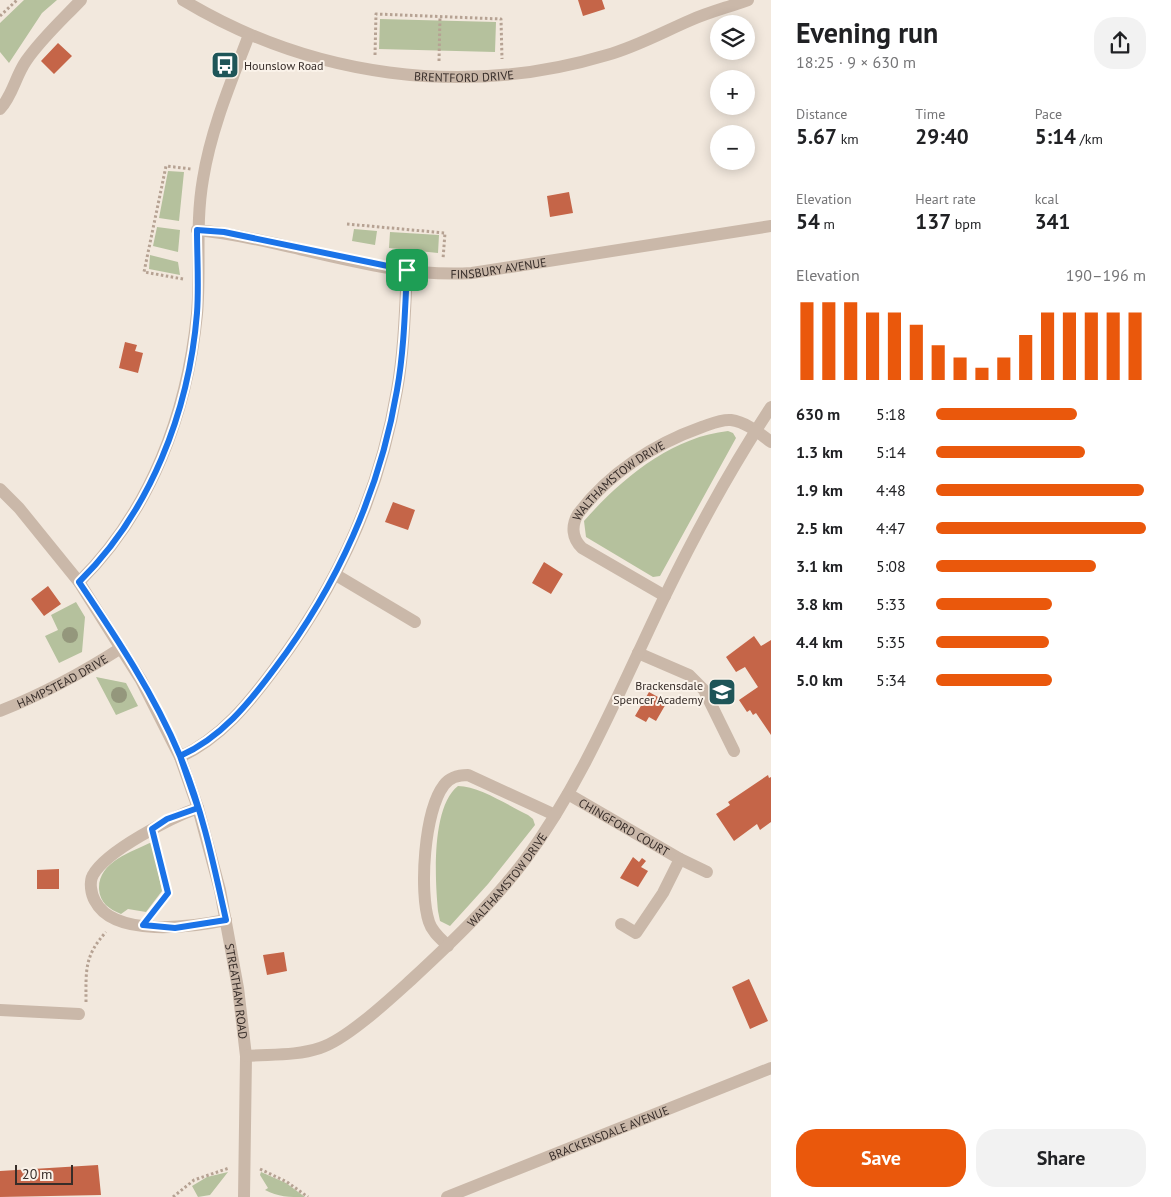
<!DOCTYPE html>
<html lang="en">
<head>
<meta charset="utf-8">
<style>
	:root { --surface:#fff; --page:#f2f2f2; --text:#202124; --muted:#757577; --accent:#ea580c }
	body { margin:0; font-family:"PT Sans",sans-serif; background:var(--page); color:var(--text); height:100vh; display:flex; flex-direction:column; font-size:19px; white-space:nowrap }
	* { box-sizing:border-box; margin:0 }
	p { font-size:16px; color:var(--muted) }
	.icon { flex:none; width:28px; height:28px; fill:none; stroke:currentColor; stroke-width:2; stroke-linecap:round; stroke-linejoin:round }
	.map { position:relative; flex:1; overflow:hidden }
	.side { display:flex; flex-direction:column; background:var(--surface); width:400px }
	.side>* { flex:none }
	.tools { position:absolute; left:710px; top:15px; display:grid; gap:10px }
	.tools a { display:grid; place-items:center; width:45px; height:45px; border-radius:50%; background:var(--surface); box-shadow:0 2px 12px #0003; font-size:25px }
	.scale { position:absolute; left:15px; bottom:12px; width:58px; box-sizing:border-box; padding-left:5px; border:2px solid #372d29; border-top:0; font-size:14px; line-height:18px; white-space:nowrap; color:#372d29; -webkit-text-stroke:4px #faf2e9; paint-order:stroke }
	.pin { position:absolute; display:grid; place-items:center; width:42px; height:42px; color:#fff; margin:-21px; border-radius:10px; box-shadow:0 2px 8px #0006 }
	.round { display:grid; place-items:center; flex:none; width:52px; height:52px; border-radius:20px; background:var(--page) }
	.summary { display:flex; align-items:center; justify-content:space-between; height:85px; padding:0 25px }
	h1 { font-size:28px; font-weight:700; line-height:38px }
	.figures { display:grid; grid-template-columns:repeat(3,1fr); gap:8px; height:85px; padding:5px 25px }
	.figures div { display:grid; align-content:center }
	.figures b { font-size:21px; font-weight:700 }
	.figures small { font-size:14px; font-weight:400 }
	.figures p { font-size:14px }
	.chart { height:140px; padding:10px 25px }
	.chart p { display:flex; justify-content:space-between }
	.chart svg { width:100%; height:90px; margin-top:5px; stroke:var(--accent); stroke-width:6 }
	.button { display:flex; gap:10px; margin-top:auto; padding:10px 25px }
	.button a { flex:1; height:58px; border-radius:20px; background:var(--accent); color:#fff; font-size:20px; font-weight:700; line-height:58px; text-align:center }
	.button a+a { background:var(--page); color:var(--text) }
	ul { padding:0 25px; list-style:none; font-size:16px }
	li { display:grid; grid-template-columns:80px 60px 1fr; align-items:center; height:38px }
	li i { height:12px; border-radius:6px; background:var(--accent) }
	main { display:flex; flex:1; min-height:0 }
	.map>svg:first-child { display:block }
	.green { fill:#b5c19d }
	.building { fill:#c56548 }
	.lines { fill:none; stroke-linecap:round; stroke-linejoin:round }
	.path { stroke:#b6a293; stroke-width:3; stroke-dasharray:2.5 2.5; stroke-linecap:butt }
	.minor { stroke:#cab8a9; stroke-width:12 }
	.tree { fill:#94977c }
	.route-casing { stroke:#fff; stroke-width:10 }
	.route { stroke:#1a73e8; stroke-width:6 }
	.labels { text-anchor:middle; dominant-baseline:central; stroke-width:4; stroke-linejoin:round; paint-order:stroke }
	.poi-label { font-size:12px; fill:#372d29; stroke:#faf2e9; text-anchor:start }
	.street-label { font-size:12px; fill:#372d29; stroke:#faf2e9 }
</style>
</head>
<body>
<main>
<div class="map">
<svg width="771" height="1197" viewBox="0 0 771 1197">
	<rect width="100%" height="100%" fill="#f2e8dd"/>
	<path class="green" d="M24 0H57L42 13 9 63 0 52V23Z
		M380 19 496 22 495 52 379 49Z
		M168 171 184 172 179 221 159 218Z
		M157 227 180 230 178 252 153 246Z
		M354 229 377 231 375 245 352 241Z
		M390 232 439 235 438 253 389 248Z
		M150 255 178 262 180 275 149 269Z
		M728 431 733 433 736 438 660 576 653 577 586 537 584 521C620 480 671 437 728 431Z
		M76 602 85 617 82 652 59 663 45 636 58 630 51 615Z
		M96 677 126 683 138 706 116 715Z
		M458 786C479 786 509 806 528 815L533 819 535 825 488 884 450 926 440 921 438 911C435 880 431 807 458 786Z
		M152 842 162 891 146 912 128 909 121 914C109 909 100 903 99 889 98 862 131 852 152 842Z
		M228 1172 210 1195 198 1197 192 1186 207 1177Z
		M261 1172 286 1183 305 1197C289 1197 278 1197 265 1190L268 1188 260 1175Z"/>
	<path class="building" d="M578 0H602L605 9 583 16Z
		M58 43 72 56 54 74 41 61Z
		M569 192 573 213 550 217 547 196Z
		M125 342 137 345 135 351 143 353 138 373 119 368Z
		M393 502 415 510 408 530 385 522Z
		M544 562 563 574 551 594 532 583Z
		M48 586 61 604 44 616 31 599Z
		M754 636 761 646 771 640V735L756 713 753 715 750 710 747 712 739 700 758 687 745 667 736 672 726 657Z
		M649 692 667 702 656 721 649 717 646 722 635 716Z
		M768 775 769 778 771 777V822L760 830 757 824 734 841 716 814 730 805 728 802Z
		M633 857 639 862 642 858 646 861 641 867 648 871 638 887 620 878Z
		M59 869V889H37V870Z
		M284 952 287 971 267 975 263 955Z
		M749 979 768 1021 750 1029 732 987Z
		M98 1165 101 1195 0 1197V1171Z"/>
	<g class="lines">
		<path class="path" d="M0 16 17 0
			M375 55 376 14 501 19 502 59
			M439 61 440 17
			M347 224 445 233 443 259
			M183 279 144 272 166 166 191 169
			M154 911 168 893 156 843
			M86 1002C86 971 84 956 106 932
			M260 1169 287 1182 308 1197
			M173 1197 194 1180 229 1168"/>
		<g class="minor">
			<path id="s1" d="M183 0C311 77 463 98 607 55 636 47 663 32 691 20 709 12 729 7 748 0"/>
			<path d="M0 109C13 95 15 77 26 61 41 39 62 20 81 0"/>
			<path id="s2" d="M197 230C288 239 379 279 472 273L771 226"/>
			<path id="s3" d="M0 489 19 508 79 582 141 680 180 757 198 808 220 890 238 988 246 1056 244 1197"/>
			<path d="M336 575 415 622"/>
			<path d="M79 582C151 511 187 413 197 314 201 269 195 225 203 179 211 129 231 82 249 35"/>
			<path id="s4" d="M665 596 582 548C572 538 571 526 578 514 609 473 654 444 702 427 711 424 721 419 731 420 746 422 759 433 771 442"/>
			<path d="M638 653 689 675 704 690 734 751"/>
			<path id="s5" d="M0 711C43 694 82 673 121 648"/>
			<path d="M180 757C221 738 249 703 275 668 337 586 380 492 397 390 404 351 405 310 407 270"/>
			<path id="s6" d="M568 794 680 859 707 872"/>
			<path d="M198 808C172 817 106 851 93 875 89 882 91 894 95 901 114 938 192 927 226 920"/>
			<path d="M621 924 636 933 663 893 680 859"/>
			<path d="M448 946C441 939 432 932 429 922 419 892 424 811 444 785 449 778 458 775 468 775L555 815"/>
			<path d="M0 1010 79 1014"/>
			<path id="s7" d="M246 1056C271 1054 296 1056 320 1048 346 1040 390 999 411 980 451 943 492 904 525 860 584 780 621 687 664 598 696 532 731 468 771 407"/>
			<path id="s8" d="M447 1197 771 1068"/>
		</g>
	</g>
	<g class="tree">
		<circle cx="70" cy="635" r="8"/>
		<circle cx="119" cy="695" r="8"/>
	</g>
	<g class="lines">
		<defs>
			<path id="route" d="M407 270 224 232 197 230C197 257 199 286 197 313 189 412 150 512 79 582 116 637 154 694 180 756 202 808 214 866 226 920L175 928 143 925 168 893 152 829 167 819 198 808 180 756C221 738 249 703 275 668 337 586 380 491 397 390 404 351 405 310 407 270"/>
		</defs>
		<use href="#route" class="route-casing"/>
		<use href="#route" class="route"/>
	</g>
	<defs>
		<symbol id="bus-square" viewBox="-11 -11 22 22"><rect x="-9" y="-9" width="18" height="18" rx="4" fill="#1e5558" stroke="#faf2e9"/><path d="M-5-6H5V4H4V6H2V4H-2V6H-4V4H-5ZM-3.5-4V0h7V-4ZM-3.5 1.2v1.5H-2V1.2ZM2 1.2v1.5H3.5V1.2Z" fill="#fff"/></symbol>
		<symbol id="school-square" viewBox="-11 -11 22 22"><rect x="-9" y="-9" width="18" height="18" rx="4" fill="#1e5558" stroke="#faf2e9"/><path d="M0-5L7-2L0 1L-7-2ZM-4 1L0 2.5L4 1V4Q0 6-4 4Z" fill="#fff"/></symbol>
	</defs>
	<g fill-rule="evenodd">
		<use href="#bus-square" x="209" y="49" width="32" height="32"/>
		<use href="#school-square" x="706" y="676" width="32" height="32"/>
	</g>
	<g class="labels">
		<g class="poi-label">
			<text x="244" y="65">Hounslow Road</text>
			<text x="703" y="685" text-anchor="end">Brackensdale<tspan x="703" dy="14">Spencer Academy</tspan></text>
		</g>
		<g class="street-label">
			<text stroke="none"><textPath href="#s1" startOffset="295">BRENTFORD DRIVE</textPath></text>
			<text stroke="none"><textPath href="#s2" startOffset="306">FINSBURY AVENUE</textPath></text>
			<text stroke="none"><textPath href="#s4" startOffset="186">WALTHAMSTOW DRIVE</textPath></text>
			<text stroke="none"><textPath href="#s5" startOffset="69">HAMPSTEAD DRIVE</textPath></text>
			<text stroke="none"><textPath href="#s6" startOffset="65">CHINGFORD COURT</textPath></text>
			<text stroke="none"><textPath href="#s7" startOffset="328">WALTHAMSTOW DRIVE</textPath></text>
			<text stroke="none"><textPath href="#s3" startOffset="566">STREATHAM ROAD</textPath></text>
			<text stroke="none"><textPath href="#s8" startOffset="174">BRACKENSDALE AVENUE</textPath></text>
		</g>
	</g>
</svg>
<div class="tools">
<a><svg class="icon" aria-label="layers" viewBox="0 0 24 24"><path d="M12 4l9 5-9 5-9-5zM3 14l9 5 9-5"/></svg></a>
<a>+</a>
<a>−</a>
</div>
<div class="scale">20 m</div>
<div class="pin" style="left:407px;top:270px;background:#1e9e55"><svg class="icon" aria-label="arrive" viewBox="0 0 24 24"><path d="M6 21V4h12l-3 4 3 4H6"/></svg></div>
</div>
<section class="side">
<div class="summary"><div><h1>Evening run</h1><p>18:25 · 9 × 630 m</p></div><a class="round"><svg class="icon" aria-label="share" viewBox="0 0 24 24"><path d="M12 15V3M7 8l5-5 5 5M5 13v7h14v-7"/></svg></a></div>
<div class="figures">
<div><p>Distance</p><b>5.67<small> km</small></b></div>
<div><p>Time</p><b>29:40</b></div>
<div><p>Pace</p><b>5:14<small> /km</small></b></div>
</div>
<div class="figures">
<div><p>Elevation</p><b>54<small> m</small></b></div>
<div><p>Heart rate</p><b>137<small> bpm</small></b></div>
<div><p>kcal</p><b>341</b></div>
</div>
<div class="chart"><p><span>Elevation</span>190–196 m</p>
<svg viewBox="0 0 160 44" preserveAspectRatio="none"><path d="M5 44V6M15 44V6M25 44V6M35 44V11M45 44V11M55 44V17M65 44V27M75 44V33M85 44V38M95 44V33M105 44V22M115 44V11M125 44V11M135 44V11M145 44V11M155 44V11"/></svg>
</div>
<ul>
<li><b>630 m</b>5:18<i style="width:67%"></i></li>
<li><b>1.3 km</b>5:14<i style="width:71%"></i></li>
<li><b>1.9 km</b>4:48<i style="width:99%"></i></li>
<li><b>2.5 km</b>4:47<i style="width:100%"></i></li>
<li><b>3.1 km</b>5:08<i style="width:76%"></i></li>
<li><b>3.8 km</b>5:33<i style="width:55%"></i></li>
<li><b>4.4 km</b>5:35<i style="width:54%"></i></li>
<li><b>5.0 km</b>5:34<i style="width:55%"></i></li>
</ul>
<div class="button"><a>Save</a><a>Share</a></div>
</section>
</main>
</body>
</html>
